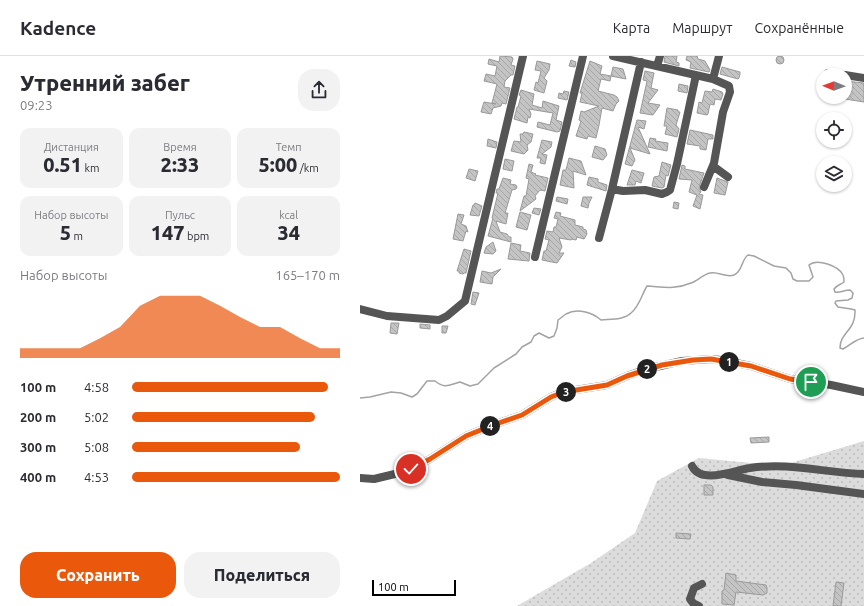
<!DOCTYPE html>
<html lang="ru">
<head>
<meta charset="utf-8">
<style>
	:root { --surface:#fff; --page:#f2f2f3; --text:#2b2b33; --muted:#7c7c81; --line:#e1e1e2; --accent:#ea580c }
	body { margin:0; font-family:Ubuntu,sans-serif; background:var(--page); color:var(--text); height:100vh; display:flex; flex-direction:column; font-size:15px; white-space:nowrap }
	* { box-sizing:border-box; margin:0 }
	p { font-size:13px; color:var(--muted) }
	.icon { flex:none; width:22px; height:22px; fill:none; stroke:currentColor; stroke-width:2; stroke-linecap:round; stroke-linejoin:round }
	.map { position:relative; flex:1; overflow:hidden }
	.side { display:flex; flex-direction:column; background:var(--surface); width:360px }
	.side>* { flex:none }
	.needle { width:26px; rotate:271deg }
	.tools { position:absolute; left:456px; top:12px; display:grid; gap:8px }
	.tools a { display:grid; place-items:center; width:36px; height:36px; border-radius:50%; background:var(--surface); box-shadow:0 1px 3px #0004; font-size:20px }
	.scale { position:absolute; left:12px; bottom:10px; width:84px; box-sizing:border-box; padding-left:4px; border:2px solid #000; border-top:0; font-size:11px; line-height:14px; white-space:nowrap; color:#000; -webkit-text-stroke:3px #fff; paint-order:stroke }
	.pin { position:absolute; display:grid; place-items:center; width:34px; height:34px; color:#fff; margin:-17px; border:2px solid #fff; border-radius:50%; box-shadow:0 1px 4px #0007 }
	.km { position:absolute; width:20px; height:20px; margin:-10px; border-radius:50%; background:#222; color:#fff; font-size:11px; line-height:20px; text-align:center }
	.round { display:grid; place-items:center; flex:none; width:42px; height:42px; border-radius:16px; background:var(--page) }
	.summary { display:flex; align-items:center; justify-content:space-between; height:68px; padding:0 20px }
	h1 { font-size:22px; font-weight:800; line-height:30px }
	.metrics { display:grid; grid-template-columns:repeat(3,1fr); gap:6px; height:68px; padding:4px 20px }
	.metrics div { display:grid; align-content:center; border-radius:10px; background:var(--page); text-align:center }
	.metrics b { font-size:20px; font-weight:800 }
	.metrics small { font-size:11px; font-weight:400 }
	.metrics p { font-size:11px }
	.chart { height:112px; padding:8px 20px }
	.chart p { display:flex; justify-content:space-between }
	.chart svg { width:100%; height:72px; margin-top:4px; fill:var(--accent); opacity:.7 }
	.primary-button { display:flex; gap:8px; margin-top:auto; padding:8px 20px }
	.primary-button a { flex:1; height:46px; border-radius:16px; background:var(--accent); color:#fff; font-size:16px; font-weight:800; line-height:46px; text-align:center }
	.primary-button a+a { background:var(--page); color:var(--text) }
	ul { padding:0 20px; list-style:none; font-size:13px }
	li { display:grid; grid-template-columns:64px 48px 1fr; align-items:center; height:30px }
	li i { height:10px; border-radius:5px; background:var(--accent) }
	header { display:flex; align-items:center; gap:24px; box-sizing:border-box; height:56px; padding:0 20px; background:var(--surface); border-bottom:1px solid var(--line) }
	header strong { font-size:19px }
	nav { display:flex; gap:22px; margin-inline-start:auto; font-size:14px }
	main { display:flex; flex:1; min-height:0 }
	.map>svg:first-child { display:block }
	.grass { fill:url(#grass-dots) }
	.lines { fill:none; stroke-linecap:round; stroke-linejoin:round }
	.stream { stroke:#a3a3a3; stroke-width:1.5 }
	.building { fill:url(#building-back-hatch); stroke:#999 }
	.minor { stroke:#555; stroke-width:8 }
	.route-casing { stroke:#fff; stroke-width:8 }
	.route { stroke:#ea580c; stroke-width:5 }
</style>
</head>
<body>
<header>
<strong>Kadence</strong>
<nav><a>Карта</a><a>Маршрут</a><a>Сохранённые</a></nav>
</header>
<main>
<section class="side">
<div class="summary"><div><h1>Утренний забег</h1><p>09:23</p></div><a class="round"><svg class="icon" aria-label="share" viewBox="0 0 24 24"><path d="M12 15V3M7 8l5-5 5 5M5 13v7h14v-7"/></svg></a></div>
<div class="metrics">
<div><p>Дистанция</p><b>0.51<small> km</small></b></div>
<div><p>Время</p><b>2:33</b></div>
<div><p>Темп</p><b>5:00<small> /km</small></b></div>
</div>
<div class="metrics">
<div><p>Набор высоты</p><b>5<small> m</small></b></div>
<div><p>Пульс</p><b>147<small> bpm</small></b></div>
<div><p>kcal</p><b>34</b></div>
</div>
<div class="chart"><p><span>Набор высоты</span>165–170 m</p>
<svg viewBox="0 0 160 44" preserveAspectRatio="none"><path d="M0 44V38L10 38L20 38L30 38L40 32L50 25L60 12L70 6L80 6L90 6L100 12L110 19L120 25L130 25L140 32L150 38L160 38V44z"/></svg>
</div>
<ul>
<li><b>100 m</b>4:58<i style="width:94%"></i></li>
<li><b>200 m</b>5:02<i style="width:88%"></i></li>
<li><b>300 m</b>5:08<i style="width:81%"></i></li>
<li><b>400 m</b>4:53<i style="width:100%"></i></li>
</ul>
<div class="primary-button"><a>Сохранить</a><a>Поделиться</a></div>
</section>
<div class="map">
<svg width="504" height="550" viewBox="0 0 504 550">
	<defs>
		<pattern id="grass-dots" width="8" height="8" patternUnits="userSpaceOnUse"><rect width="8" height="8" fill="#dcdcdc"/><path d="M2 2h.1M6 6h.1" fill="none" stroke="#bbb" stroke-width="1.8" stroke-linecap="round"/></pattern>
		<pattern id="building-back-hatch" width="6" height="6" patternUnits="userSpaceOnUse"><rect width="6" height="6" fill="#c4c4c4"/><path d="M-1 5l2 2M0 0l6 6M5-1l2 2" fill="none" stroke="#a7a7a7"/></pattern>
	</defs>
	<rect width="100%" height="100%" fill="#fff"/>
	<path class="grass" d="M504 385V550H157L231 507 275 477 297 425 339 402 421 410Z"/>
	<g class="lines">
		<path class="stream" d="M0 342 10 341 31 336 41 337 52 341 57 338 67 325H75C85 333 89 329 100 326L110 330 118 328 134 312 156 298 162 291 171 286 174 280 179 277 189 282 194 280 197 272 198 264C201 262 203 260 206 258 217 252 232 256 241 264 250 263 264 264 271 257 279 251 282 238 287 230 304 231 314 234 331 227 337 225 344 218 350 217 358 215 366 222 374 219 383 215 381 204 388 199L394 200 414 210 426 212 431 217 433 223 437 225H449L453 221 449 209C457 202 479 210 483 219 484 221 484 224 484 226 480 229 477 229 474 233L475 236C480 237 484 234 490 234L493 237 492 242 488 244 476 245 475 247 478 251 491 253 495 254C496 275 480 276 480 292L483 293C491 289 495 283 504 282"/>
	</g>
	<path class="building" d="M140 0 152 1 153 3 151 9 155 10 153 19H151L145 25 144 31 150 32 146 48 142 47 141 50 133 52 131 58 121 56 124 46 136 48 132 47 137 28 124 25 126 18 135 20 137 10 128 8 129 3 139 6Z
		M305 0H317L316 6 319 7V10L304 6Z
		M327 0H337L338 3 345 5 350 14 349 16 330 12 331 6 326 4Z
		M416 4a4 4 0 1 1 8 0a4 4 0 1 1-8 0Z
		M211 4 216 6 215 11 209 10Z
		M177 5 190 8 189 14 184 22 187 25 184 37 174 34 176 26 178 27 181 15 175 14Z
		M230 5 242 10 240 18 251 20 250 25 241 23 238 35 254 39 257 41 259 45 256 48 253 55 242 52 239 69 236 82 228 80 227 83 216 80 221 65 219 64 221 55 224 56 239 50 220 46 222 37H220Z
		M253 11 263 13 266 23 251 20Z
		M362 11 380 16V18L379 22 378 23 360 18Z
		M285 15 294 17 291 32 298 34 288 47 300 49 293 59 280 57 287 25 283 24Z
		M485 25 504 27V46L485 43Z
		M319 28 328 30 327 37 318 35Z
		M353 33 362 36 363 38 361 44 355 43 354 49 350 48 348 58 347 59 337 57 339 46 342 47 345 35 352 36Z
		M161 34 174 38 172 49 182 52 183 45 199 50 196 64 202 66 200 75 197 76 177 71 178 66 190 69 193 57 169 53 171 58 170 62 168 61 167 67 154 63 157 51H158L161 40 159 39Z
		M204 35 209 36 207 44 198 42 199 37 203 38Z
		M307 52 318 54V56H320L316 69 319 73 317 81 305 78 307 70H304Z
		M277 64 286 65 284 73 278 71 290 98 270 92 275 104 272 110 265 108Z
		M330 74 353 79V83H348L346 94 340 93V90L327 88Z
		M164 76 173 78 171 86 167 89 168 94 164 98 151 95 154 85 161 86 160 78H163Z
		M290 82 296 83 295 85 308 87 307 95 288 91Z
		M128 83 137 86 136 92 127 90Z
		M182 84 192 86 191 91 182 98 187 99 185 108 180 107 181 102H177Z
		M235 90 245 93 247 99 243 104 232 101Z
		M209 102 221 105 226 119 213 115 214 132 200 129 203 114H206Z
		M145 103 154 105 152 115 143 113Z
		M302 106 311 109 308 120 306 119 304 131 302 132 292 130 294 121 299 120Z
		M169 108 173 109 171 116 176 118 175 119 188 122 185 135 180 134 175 140 176 143 160 155 164 140H166L169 123 166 122Z
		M322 109 325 110V113L344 117 339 131 341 136 339 138 343 139 340 153 333 150 337 139 329 136 332 124 319 123Z
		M109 113 118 115 115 125 106 122Z
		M272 114 284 117 281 127 276 125 275 129H267Z
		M229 121 238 123V126L247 129 246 135 227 129Z
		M143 122 151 124 150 128 156 129 157 131 156 133 152 134 145 157H148L146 168 136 165 140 176 147 178 149 181H151V186L128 180 133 162H132L138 137H136L137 133H139Z
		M357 122 368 126 365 139 354 137Z
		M197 141 208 143 207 148 196 145Z
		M223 141H232L229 147 228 152 221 150Z
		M314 146 319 147 318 153 313 152Z
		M115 147 122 150 119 160 110 159 113 149H114Z
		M174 152 181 153 179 159 172 157Z
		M160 156 171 159 167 174 156 171Z
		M196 156 201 157 200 160 215 164V169L223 171V173L226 174 227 178 224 183 217 181 216 184 211 183V184L199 182 202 191 199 197H204L197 207 182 204 184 195H186L189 184 185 183 187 175 193 176 194 171H196L198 163 194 162Z
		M98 158 104 159 101 168 106 170 108 176 106 175 103 185 93 183Z
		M133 186 136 195 133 198 124 197 126 191Z
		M151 187 161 189 160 195 170 197 169 205 148 203Z
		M104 193 111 195 106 217H104L103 218 99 217V215H97Z
		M141 213 133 221 132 228 120 226 122 215 131 217Z
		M113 236 119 237 115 249 111 248Z
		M31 267H39L37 278 30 277Z
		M60 268 70 269V273L60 272Z
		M82 270H88L86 277H82Z
		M409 381V386L391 387 390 382Z
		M344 429H351L353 431V439H344Z
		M316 477 331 478 330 483 316 482Z
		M366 517 376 519V525L406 529 407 532V537L403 539 376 536 374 549 362 548V535L364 534Z
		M476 526 484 527 481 550H473Z"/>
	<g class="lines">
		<path class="minor" d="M253 0 353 23 369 30 370 36 363 56 354 107 344 131
			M297 10 300 0
			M468 17 484 19
			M485 19 504 22
			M353 23 359 0
			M353 110 368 121
			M252 133 263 135 285 134 302 138 307 136 310 134 317 108 336 19
			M239 182 252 133 281 6
			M175 201 223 0
			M0 253 27 260 79 264 87 260 105 245 163 0
			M332 410C341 429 375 414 390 412 428 406 466 417 504 418
			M368 419 402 426 436 429 504 438
			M0 422 14 423 39 417 51 413 70 403 106 380 133 369 162 359 191 341 203 336 247 329 267 320 287 313 322 305 351 303 361 304 391 310 430 323 471 329 504 336
			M339 550 333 547 330 543 334 532 342 528"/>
	</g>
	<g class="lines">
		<defs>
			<path id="route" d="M51 413 70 403 106 380 133 369 162 359 191 341 204 336 247 329 267 320 302 309 333 304 351 303 391 310 430 323 451 326"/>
		</defs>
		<use href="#route" class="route-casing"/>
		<use href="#route" class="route"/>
	</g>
</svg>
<div class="tools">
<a><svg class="needle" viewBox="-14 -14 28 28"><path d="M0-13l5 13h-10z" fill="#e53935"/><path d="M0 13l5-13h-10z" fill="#7c7c81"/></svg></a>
<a><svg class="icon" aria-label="locate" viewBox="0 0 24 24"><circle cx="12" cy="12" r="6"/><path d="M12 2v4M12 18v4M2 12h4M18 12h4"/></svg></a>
<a><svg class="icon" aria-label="layers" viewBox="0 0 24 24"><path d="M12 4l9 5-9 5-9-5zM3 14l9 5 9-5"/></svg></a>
</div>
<div class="scale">100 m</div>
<div class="pin" style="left:451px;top:326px;background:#1e9e55"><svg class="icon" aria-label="arrive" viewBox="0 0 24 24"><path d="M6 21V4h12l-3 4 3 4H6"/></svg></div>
<div class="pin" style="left:51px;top:413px;background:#d93025"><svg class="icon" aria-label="check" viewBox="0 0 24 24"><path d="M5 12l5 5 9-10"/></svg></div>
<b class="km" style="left:369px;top:306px">1</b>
<b class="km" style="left:287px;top:313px">2</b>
<b class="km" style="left:206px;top:336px">3</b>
<b class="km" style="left:130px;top:370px">4</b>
</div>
</main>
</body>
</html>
